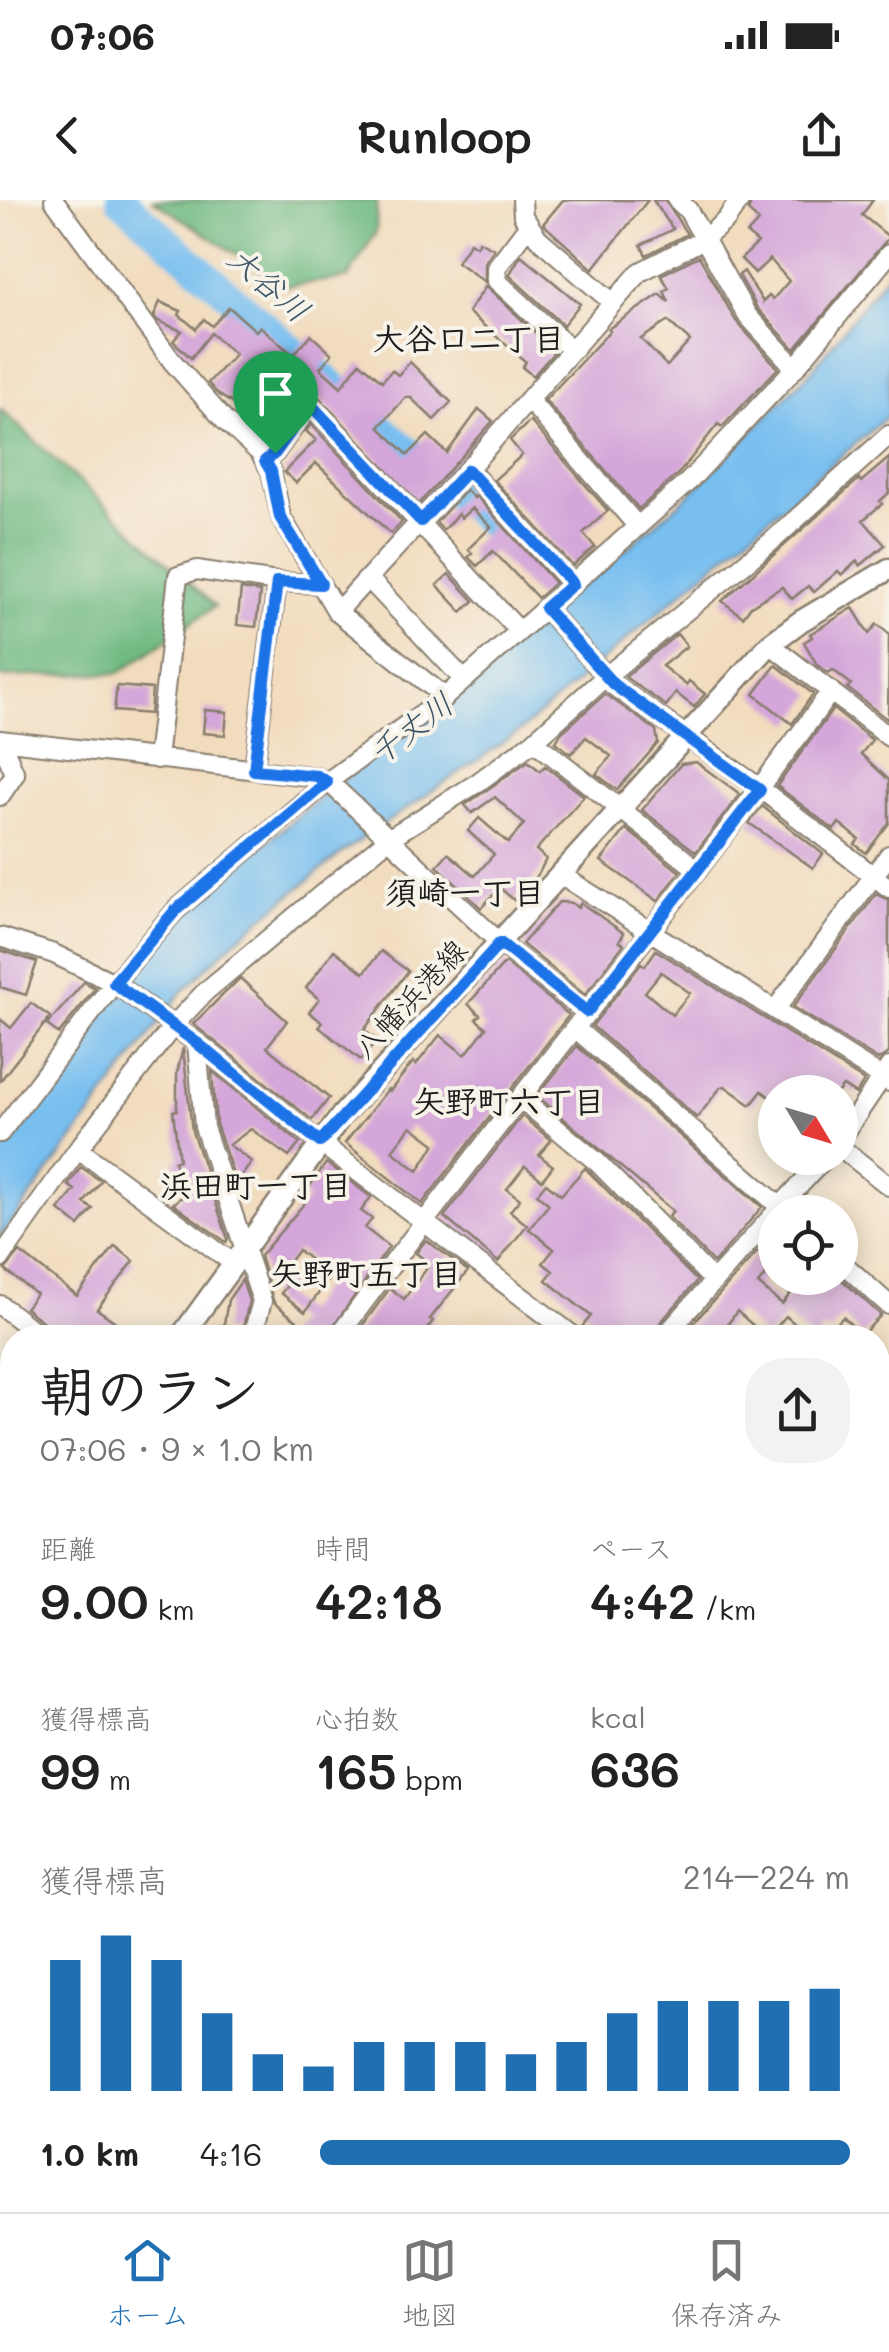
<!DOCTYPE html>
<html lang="ja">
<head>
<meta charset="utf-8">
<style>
	:root { --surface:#fff; --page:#f2f2f2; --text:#222; --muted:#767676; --line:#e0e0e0; --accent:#1f6fb2 }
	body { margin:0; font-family:Mali,"Klee One",sans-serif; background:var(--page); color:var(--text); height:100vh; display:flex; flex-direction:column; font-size:38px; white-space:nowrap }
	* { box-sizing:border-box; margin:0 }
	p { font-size:32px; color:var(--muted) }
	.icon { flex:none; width:55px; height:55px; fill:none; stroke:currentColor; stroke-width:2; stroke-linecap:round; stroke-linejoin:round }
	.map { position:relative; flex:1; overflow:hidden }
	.panel { position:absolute; left:0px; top:1125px; width:890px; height:888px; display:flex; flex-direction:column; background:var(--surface); border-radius:40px 40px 0 0; box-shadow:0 5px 25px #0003 }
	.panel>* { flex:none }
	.needle { width:65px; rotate:128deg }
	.tools { position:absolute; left:758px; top:875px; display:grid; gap:20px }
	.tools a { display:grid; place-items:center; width:100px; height:100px; border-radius:50%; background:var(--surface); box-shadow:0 5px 25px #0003; font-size:50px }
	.pin { position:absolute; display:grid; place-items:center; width:85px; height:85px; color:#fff; margin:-102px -42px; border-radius:50% 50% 50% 0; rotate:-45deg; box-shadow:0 0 10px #0007 }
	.pin .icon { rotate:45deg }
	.round { display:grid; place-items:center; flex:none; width:105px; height:105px; border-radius:40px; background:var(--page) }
	.overview { display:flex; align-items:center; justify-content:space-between; height:170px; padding:0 40px }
	h1 { font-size:55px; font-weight:600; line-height:75px }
	.metrics { display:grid; grid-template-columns:repeat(3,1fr); gap:15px; height:170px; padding:10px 40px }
	.metrics div { display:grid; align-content:center }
	.metrics b { font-size:50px; font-weight:600 }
	.metrics small { font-size:28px; font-weight:400 }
	.metrics p { font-size:28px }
	.chart { height:280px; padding:20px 40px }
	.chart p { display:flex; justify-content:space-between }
	.chart svg { width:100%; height:180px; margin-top:10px; stroke:var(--accent); stroke-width:6 }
	ul { padding:0 40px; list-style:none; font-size:32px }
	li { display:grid; grid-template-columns:160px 120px 1fr; align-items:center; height:75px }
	li i { height:25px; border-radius:12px; background:var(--accent) }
	.status { display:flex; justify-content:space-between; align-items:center; height:70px; padding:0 50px; background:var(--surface); direction:ltr }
	.status svg { height:28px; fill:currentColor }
	header { display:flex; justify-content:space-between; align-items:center; height:130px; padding:0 40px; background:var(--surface); font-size:45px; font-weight:600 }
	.menu { display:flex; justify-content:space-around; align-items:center; height:140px; border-top:2px solid var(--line); background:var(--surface); font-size:28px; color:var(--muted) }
	.menu a { display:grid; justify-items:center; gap:5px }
	.menu .current { color:var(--accent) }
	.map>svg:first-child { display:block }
	.forest { fill:#6fba82; stroke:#466b4f; stroke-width:2.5 }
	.water { fill:#78bff0; stroke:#4a6e86; stroke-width:2.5 }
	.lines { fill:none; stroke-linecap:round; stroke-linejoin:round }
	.river { stroke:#78bff0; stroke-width:30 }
	.building { fill:#d4a6d9; fill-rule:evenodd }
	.minor-casing { stroke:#877c6d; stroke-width:22 }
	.major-casing { stroke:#877c6d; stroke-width:25 }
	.minor { stroke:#fff; stroke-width:18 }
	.major { stroke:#fff; stroke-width:20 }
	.route-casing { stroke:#fff; stroke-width:20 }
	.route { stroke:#1a73e8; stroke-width:12 }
	.labels { text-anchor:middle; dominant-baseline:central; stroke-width:8; stroke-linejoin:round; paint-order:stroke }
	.street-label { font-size:30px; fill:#1c1c1c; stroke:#f7f3e8 }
	.water-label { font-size:32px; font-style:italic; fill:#3c5566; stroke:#f7f3e8 }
	.neighbourhood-label { font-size:32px; font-weight:bold; fill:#1c1c1c; stroke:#f7f3e8 }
</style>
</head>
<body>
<div class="status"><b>07:06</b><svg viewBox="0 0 49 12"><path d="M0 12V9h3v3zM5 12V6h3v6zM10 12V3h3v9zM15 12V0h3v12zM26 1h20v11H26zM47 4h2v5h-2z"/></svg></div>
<header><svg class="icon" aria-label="back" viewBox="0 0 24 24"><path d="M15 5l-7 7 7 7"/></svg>Runloop<svg class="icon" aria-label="share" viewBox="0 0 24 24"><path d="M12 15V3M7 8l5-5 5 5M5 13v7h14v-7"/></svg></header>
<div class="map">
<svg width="889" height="2012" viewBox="0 0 889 2012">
	<rect width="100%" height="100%" fill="#f7f3e8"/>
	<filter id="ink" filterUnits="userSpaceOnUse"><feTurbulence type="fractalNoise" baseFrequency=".01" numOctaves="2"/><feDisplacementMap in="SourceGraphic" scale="20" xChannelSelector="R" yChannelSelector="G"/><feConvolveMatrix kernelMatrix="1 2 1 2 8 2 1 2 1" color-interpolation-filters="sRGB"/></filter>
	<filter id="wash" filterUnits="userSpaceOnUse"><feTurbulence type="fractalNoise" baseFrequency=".0048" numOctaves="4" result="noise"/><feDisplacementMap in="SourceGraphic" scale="40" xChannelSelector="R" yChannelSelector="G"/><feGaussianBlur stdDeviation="2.25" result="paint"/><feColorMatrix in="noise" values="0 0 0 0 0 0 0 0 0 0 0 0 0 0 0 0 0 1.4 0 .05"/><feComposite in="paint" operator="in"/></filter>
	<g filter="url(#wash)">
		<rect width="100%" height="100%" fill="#f2dcbe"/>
		<path class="forest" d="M153 0H377L376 32 348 78 286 86Z
			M0 209 215 406 119 473 0 477Z
			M889 1659V1889L878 1886V1671Z
			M12 1989V2000H141L148 2012H0V2003Z"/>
		<path class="water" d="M889 72V215L520 531 343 652 233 742 181 793 0 1038V944L87 826 162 738 207 693 324 594 531 430 688 296 811 171Z"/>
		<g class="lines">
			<path class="river" d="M121 0 589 410"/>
		</g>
		<g id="blocks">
			<path class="building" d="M563 0H648L593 69 543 24Z
				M653 0H665L687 34 646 55 641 45 673 29Z
				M752 0H873L862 15 889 37 795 149 757 108 739 75 744 71 763 102 769 96 773 99 789 81 770 59 755 73 741 59 758 43 747 34 759 21 748 11Z
				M479 41 494 49 485 62V82L457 62 470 42 476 46Z
				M521 55 580 104 563 125 509 75Z
				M699 56 736 121 778 168 722 227 718 224 680 272 639 309 545 200 610 131 608 129 660 94 669 102 664 91 669 88 661 75ZM668 121 690 141 667 166 641 139Z
				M486 86 555 151 533 176 522 167 526 162 468 112Z
				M160 102 181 111 179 115 196 129 204 119 212 126 229 107 256 131 260 126 293 155 311 135 332 154 320 168 341 187 360 162 382 181 392 170 398 175 410 162 451 202 434 220 410 197H406L379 227 408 255 428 235 447 253 479 209 493 221 419 304 314 192 302 189 261 237 239 217 244 211 218 194 208 183 235 154 211 133 191 158 173 141 182 131 158 121 154 116Z
				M530 221 608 311 583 333 595 347 573 366 494 280 522 255 510 240Z
				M311 224 402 322 391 334 316 263 296 283 284 272 316 240 306 231Z
				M889 258V293L880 301 882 304 863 320 885 345 860 366 857 361 842 375 838 371 814 392 808 386 792 399 782 387 751 406 743 417 722 401 859 279 861 282Z
				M466 290 474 298 476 296 555 383 538 398 493 351 477 366 468 357 472 353 468 349 491 327 472 308 461 318 458 314 443 330 436 322Z
				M449 374 474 401 462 412 437 385Z
				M241 389 260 392 256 427 237 425Z
				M853 408 869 434 877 424 889 434 888 520 847 488 851 484 833 470 828 473 817 465 804 442 812 437 810 434Z
				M677 434 687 446 662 466 686 485 689 481 705 494 694 507 676 493 666 506 625 477Z
				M776 465 813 494 792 524 754 494Z
				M117 486 152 489 150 514 114 511Z
				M605 494 656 530 658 543 617 590 596 574 611 556 586 537 571 554 556 542 561 533Z
				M833 509 872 540 861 554 889 580V623L866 653 855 644 859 639 839 623 834 630 777 586Z
				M205 510 227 512 225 535 203 533Z
				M528 561 540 571 545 566 584 596 536 650 546 659 539 673 515 701 500 688 481 708 437 666 448 653 475 676 494 654 468 631 479 618 508 643 524 624 495 597 472 613 465 605Z
				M696 562 740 594 696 652 642 610 681 564Z
				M762 606 823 654 813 668 749 623Z
				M626 629 680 672 658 701 601 661Z
				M876 694 889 700V853L878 860 793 807Z
				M559 702 572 703 578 708 581 703 624 733 619 741 624 744 585 795 522 744Z
				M0 750 37 762 26 795 0 787Z
				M334 750 364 773 381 751 408 771 364 830 377 840 361 860 319 827 322 822 309 812 319 799 306 788Z
				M656 750 864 881 856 894 843 886 838 892H775V901L762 891 751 905 725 886 721 887 697 918 592 826 641 763 645 766ZM661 772 690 793 672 815 645 792Z
				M505 763 569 815 422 1004 345 943 388 889 390 891 413 862 416 865 440 835 465 855 486 828 476 819 480 815 468 804ZM411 926 435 944 418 971 392 951Z
				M240 778 287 821 267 847 329 898 312 920 193 824Z
				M84 782 95 788 59 834 47 825Z
				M31 803 50 817 0 881V819L11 828Z
				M577 846 762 1007 714 1063 668 1016 673 1011 537 896Z
				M183 848 192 931 228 1039 226 1042 173 1004 184 995 174 961 179 960 173 911 177 910V873Z
				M212 871 300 943 289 957 251 929 229 945 252 962 236 983 216 924Z
				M522 916 551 940 539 955 553 966 542 980 525 966 507 989 520 999 510 1011 527 1025 498 1062 444 1017Z
				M326 963 371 997 361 1011 372 1019 365 1028 389 1047 325 1138H285L297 1121 274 1103 260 1056 308 999 303 996ZM298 1050 331 1076 305 1112 281 1093 290 1082 280 1074Z
				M81 967 101 981 84 1003 93 1009 79 1026 59 1010 75 990 68 985Z
				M585 968 697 1081 654 1130 651 1138H593L582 1127 591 1116 546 1080 553 1071 543 1063 554 1049 529 1029 549 1004 537 994 546 983 561 995Z
				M769 1039 775 1045V1064L758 1084 782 1104 798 1085 789 1078H840L881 1115 862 1135 843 1117 829 1132 824 1128 816 1138H811L786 1116 767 1138 737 1111 718 1138H680Z
				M426 1040 468 1071 430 1119 433 1121 420 1138H353L390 1088 404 1099 430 1064 416 1053Z
				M115 1046 134 1061 97 1109 138 1138H55L51 1128 25 1108 36 1094 5 1070 20 1052 77 1096Z
				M242 1080 249 1101 242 1133 223 1130 228 1100Z
				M12 1198V1245L0 1257V1215Z
				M0 1494 12 1498V1563L0 1577Z
				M12 1611V1669L0 1664V1624Z
				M0 1723 12 1729V1766L0 1792Z"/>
		</g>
	</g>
	<g filter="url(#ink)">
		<use href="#blocks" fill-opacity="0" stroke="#877c6d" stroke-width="2.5"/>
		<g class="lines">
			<defs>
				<path id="minor" d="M54 0 172 161 224 220 260 253 271 271 281 317 337 412 445 497
					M522 0 523 16 538 38 613 103
					M677 0 688 10 747 115 795 168
					M528 26 496 68 497 81 572 150
					M529 200 638 327
					M265 261 275 253 310 204 519 431
					M468 269 573 385
					M368 378 464 480
					M545 408 614 485 761 589 889 688
					M337 412 468 269 640 72 704 39 726 20 740 0
					M770 444 889 537
					M0 540 317 577 333 586 500 743 587 813
					M534 541 698 670
					M157 559 178 376 197 370 277 382
					M254 569 277 382 321 384
					M0 596 15 574 1 541
					M561 675 889 882
					M0 737 54 754 114 783 197 843 319 942 576 1138
					M775 810 889 655
					M575 828 786 1012
					M197 843 204 927 262 1101 254 1130 257 1138
					M520 898 597 962 714 1081
					M0 933 114 783 175 711 327 582 445 497 689 281 795 168 889 54
					M840 940 889 867
					M840 947 889 986
					M78 949 233 1063
					M775 1012 825 958
					M0 1059 78 949 173 826 206 791 388 639 477 583 534 541 605 477 772 341 889 235
					M840 1061 889 1105
					M0 1105 43 1138
					M337 1138C498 919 673 711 831 491
					M663 1138 775 1013
					M0 1269 12 1273
					M878 1284 889 1270
					M0 1314 12 1312
					M878 1373 889 1382
					M0 1400 12 1405
					M0 1480 12 1486
					M0 1608 12 1581
					M878 1641 889 1640
					M0 1849 12 1821
					M878 1885 889 1889
					M0 1948 12 1930"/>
				<path id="major" d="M180 1138 342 915 770 444 801 421 889 369
					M0 1386 12 1367"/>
			</defs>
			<use href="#minor" class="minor-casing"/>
			<use href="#major" class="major-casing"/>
			<use href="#minor" class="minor"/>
			<use href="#major" class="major"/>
		</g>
	</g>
	<g class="lines" filter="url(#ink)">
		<defs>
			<path id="route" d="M310 204 421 321 468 270 573 384 545 408 614 485 760 590 587 812 500 743 320 942 197 843 114 783 175 711 327 582 317 576 254 570 277 382 321 384 280 317 271 271 265 261 275 253Z"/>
		</defs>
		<use href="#route" class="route-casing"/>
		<use href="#route" class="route"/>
	</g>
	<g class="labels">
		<g class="street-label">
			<text transform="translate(409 798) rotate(-47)">八幡浜港線</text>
		</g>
		<g class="water-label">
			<text transform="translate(270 83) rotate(41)">大谷川</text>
			<text transform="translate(410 527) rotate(-37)">千丈川</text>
		</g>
		<g class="neighbourhood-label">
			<text x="469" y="137">大谷口二丁目</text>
			<text x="465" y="691">須崎一丁目</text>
			<text x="509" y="900">矢野町六丁目</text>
			<text x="256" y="984">浜田町一丁目</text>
			<text x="366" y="1072">矢野町五丁目</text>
		</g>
	</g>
</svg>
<div class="tools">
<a><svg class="needle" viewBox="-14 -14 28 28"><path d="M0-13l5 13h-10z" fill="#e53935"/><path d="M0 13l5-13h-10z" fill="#767676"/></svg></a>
<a><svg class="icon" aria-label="locate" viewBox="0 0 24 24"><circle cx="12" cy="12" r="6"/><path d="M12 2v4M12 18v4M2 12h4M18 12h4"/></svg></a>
</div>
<div class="pin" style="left:275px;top:253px;background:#1e9e55"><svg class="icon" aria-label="arrive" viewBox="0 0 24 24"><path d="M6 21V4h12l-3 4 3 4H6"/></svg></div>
<section class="panel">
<div class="overview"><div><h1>朝のラン</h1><p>07:06 · 9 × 1.0 km</p></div><a class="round"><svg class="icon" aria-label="share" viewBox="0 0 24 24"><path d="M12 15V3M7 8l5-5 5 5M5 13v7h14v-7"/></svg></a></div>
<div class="metrics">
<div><p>距離</p><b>9.00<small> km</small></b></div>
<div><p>時間</p><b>42:18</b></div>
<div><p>ペース</p><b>4:42<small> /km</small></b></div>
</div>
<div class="metrics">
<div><p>獲得標高</p><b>99<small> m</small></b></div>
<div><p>心拍数</p><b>165<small> bpm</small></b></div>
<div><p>kcal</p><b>636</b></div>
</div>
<div class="chart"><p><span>獲得標高</span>214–224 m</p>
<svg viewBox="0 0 160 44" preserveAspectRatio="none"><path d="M5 44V12M15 44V6M25 44V12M35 44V25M45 44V35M55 44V38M65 44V32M75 44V32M85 44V32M95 44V35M105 44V32M115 44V25M125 44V22M135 44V22M145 44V22M155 44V19"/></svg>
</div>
<ul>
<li><b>1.0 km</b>4:16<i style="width:100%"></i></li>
</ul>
</section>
</div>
<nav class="menu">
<a class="current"><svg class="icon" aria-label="home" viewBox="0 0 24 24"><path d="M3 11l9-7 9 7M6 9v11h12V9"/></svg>ホーム</a>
<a><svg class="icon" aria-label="map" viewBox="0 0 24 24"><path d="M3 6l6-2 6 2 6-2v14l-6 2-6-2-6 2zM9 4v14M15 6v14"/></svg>地図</a>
<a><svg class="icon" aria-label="saved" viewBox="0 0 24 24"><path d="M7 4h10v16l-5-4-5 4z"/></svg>保存済み</a>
</nav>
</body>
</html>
